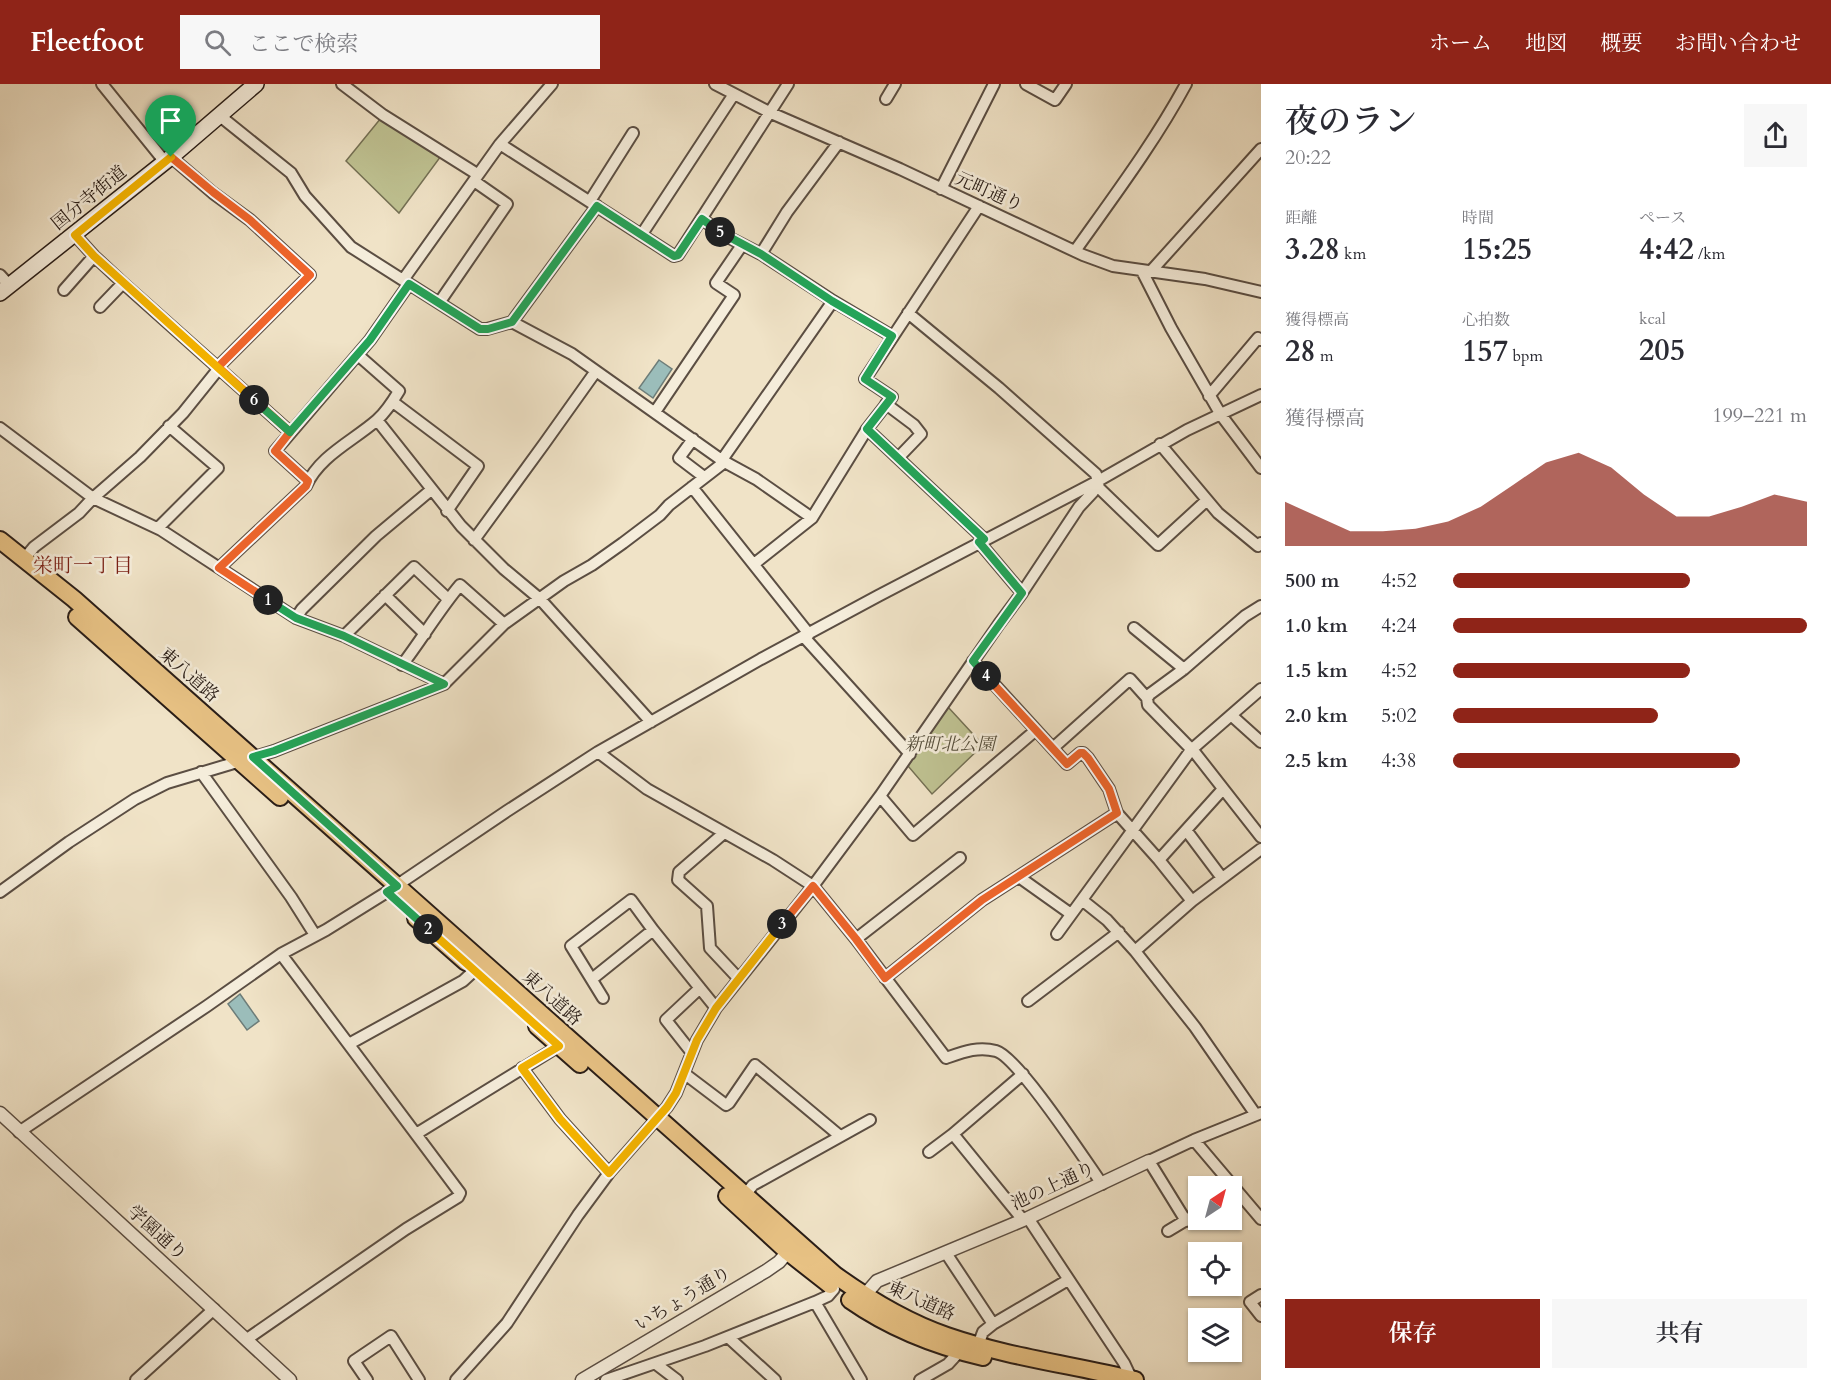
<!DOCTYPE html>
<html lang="ja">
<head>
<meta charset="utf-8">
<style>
	:root { --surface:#fff; --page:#f7f7f7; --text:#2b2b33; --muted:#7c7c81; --accent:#8f2418 }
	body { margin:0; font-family:Cardo,"Noto Serif JP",serif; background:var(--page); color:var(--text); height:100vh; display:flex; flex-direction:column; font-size:22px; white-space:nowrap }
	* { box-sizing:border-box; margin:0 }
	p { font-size:20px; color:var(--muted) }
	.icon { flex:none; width:33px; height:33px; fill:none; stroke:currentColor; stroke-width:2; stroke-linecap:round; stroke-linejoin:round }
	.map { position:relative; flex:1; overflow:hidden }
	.side { display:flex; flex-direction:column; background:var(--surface); width:570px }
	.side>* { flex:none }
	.needle { width:39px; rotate:36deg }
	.tools { position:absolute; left:1188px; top:1092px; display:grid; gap:12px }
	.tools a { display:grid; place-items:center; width:54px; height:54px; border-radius:0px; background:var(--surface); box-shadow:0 2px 4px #0004; font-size:30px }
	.pin { position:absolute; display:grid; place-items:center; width:51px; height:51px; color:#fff; margin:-62px -26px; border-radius:50% 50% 50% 0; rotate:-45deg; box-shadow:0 0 6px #0007 }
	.pin .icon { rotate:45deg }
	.km { position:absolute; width:30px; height:30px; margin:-15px; border-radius:50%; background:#222; color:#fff; font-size:16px; line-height:30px; text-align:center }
	.round { display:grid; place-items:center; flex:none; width:63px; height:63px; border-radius:0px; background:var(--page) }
	.overview { display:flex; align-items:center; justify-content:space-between; height:102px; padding:0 24px }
	h1 { font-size:33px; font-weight:600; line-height:45px }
	.stats { display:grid; grid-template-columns:repeat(3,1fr); gap:9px; height:102px; padding:6px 24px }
	.stats div { display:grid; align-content:center }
	.stats b { font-size:30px; font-weight:600 }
	.stats small { font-size:16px; font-weight:400 }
	.stats p { font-size:16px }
	.chart { height:168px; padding:12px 24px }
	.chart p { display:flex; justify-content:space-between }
	.chart svg { width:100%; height:108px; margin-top:6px; fill:var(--accent); opacity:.7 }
	.action { display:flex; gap:12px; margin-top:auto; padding:12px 24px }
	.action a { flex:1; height:69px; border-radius:0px; background:var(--accent); color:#fff; font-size:24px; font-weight:600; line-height:69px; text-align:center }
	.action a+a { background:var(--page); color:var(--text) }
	ul { padding:0 24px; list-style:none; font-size:20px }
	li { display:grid; grid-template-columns:96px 72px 1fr; align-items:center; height:45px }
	li i { height:15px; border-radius:8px; background:var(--accent) }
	header { display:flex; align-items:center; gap:36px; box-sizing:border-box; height:84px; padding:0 30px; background:var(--accent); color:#fff }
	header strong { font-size:28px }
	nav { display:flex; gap:33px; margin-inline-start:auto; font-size:21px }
	.search { width:420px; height:54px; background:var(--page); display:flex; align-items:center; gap:15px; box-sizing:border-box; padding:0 21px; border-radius:0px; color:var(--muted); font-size:22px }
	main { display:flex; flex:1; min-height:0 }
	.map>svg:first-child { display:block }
	.green { fill:#bfc292; stroke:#747054; stroke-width:1.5 }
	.water { fill:#9bbdba; stroke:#6d7d79; stroke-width:1.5 }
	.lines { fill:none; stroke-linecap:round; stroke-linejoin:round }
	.minor-casing { stroke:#5b4e43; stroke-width:14 }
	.tertiary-casing { stroke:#5b4e43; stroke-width:15 }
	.secondary-casing { stroke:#291d17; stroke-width:18 }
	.primary-casing { stroke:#291d17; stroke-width:20 }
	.minor { stroke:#f5eddb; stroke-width:10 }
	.tertiary { stroke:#f5eddb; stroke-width:12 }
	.secondary { stroke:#f5eddb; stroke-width:15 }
	.primary { stroke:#e8c284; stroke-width:16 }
	.split-1-casing { stroke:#fff; stroke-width:12 }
	.split-2-casing { stroke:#fff; stroke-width:12 }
	.split-3-casing { stroke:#fff; stroke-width:12 }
	.split-4-casing { stroke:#fff; stroke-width:12 }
	.split-5-casing { stroke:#fff; stroke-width:12 }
	.split-6-casing { stroke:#fff; stroke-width:12 }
	.split-7-casing { stroke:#fff; stroke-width:12 }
	.split-1 { stroke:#f0652b; stroke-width:8 }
	.split-2 { stroke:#22a559; stroke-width:8 }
	.split-3 { stroke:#f5b400; stroke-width:8 }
	.split-4 { stroke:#f0652b; stroke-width:8 }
	.split-5 { stroke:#22a559; stroke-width:8 }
	.split-6 { stroke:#22a559; stroke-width:8 }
	.split-7 { stroke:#f5b400; stroke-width:8 }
	.labels { text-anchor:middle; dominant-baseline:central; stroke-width:5; stroke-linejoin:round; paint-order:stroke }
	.street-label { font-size:18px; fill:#291d17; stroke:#f5eddb }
	.park-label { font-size:18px; font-style:italic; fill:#564f3c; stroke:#f5eddb }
	.neighbourhood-label { font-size:20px; fill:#7a1f14; stroke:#f5eddb }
</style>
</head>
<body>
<header>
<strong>Fleetfoot</strong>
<div class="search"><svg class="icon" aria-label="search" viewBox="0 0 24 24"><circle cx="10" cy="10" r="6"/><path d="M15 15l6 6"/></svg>ここで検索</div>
<nav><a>ホーム</a><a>地図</a><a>概要</a><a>お問い合わせ</a></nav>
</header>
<main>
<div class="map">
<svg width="1261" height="1296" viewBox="0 0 1261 1296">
	<rect width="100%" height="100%" fill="#f0e3c7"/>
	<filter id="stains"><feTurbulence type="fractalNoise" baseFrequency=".00333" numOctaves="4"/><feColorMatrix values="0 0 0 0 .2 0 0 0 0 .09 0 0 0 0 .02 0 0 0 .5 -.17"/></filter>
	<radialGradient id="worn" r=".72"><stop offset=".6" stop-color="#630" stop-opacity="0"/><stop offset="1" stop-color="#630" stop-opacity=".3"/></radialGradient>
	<path class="green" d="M381 34 441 72 399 129 346 77Z
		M948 623 983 661 932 710 908 682Z"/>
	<path class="water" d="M659 276 672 285 653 314 639 304Z
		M240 910 259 937 247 946 228 920Z"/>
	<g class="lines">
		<defs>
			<path id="minor" d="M102 0 165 78
				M342 0 383 31 477 90
				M715 0 771 29 900 85 1083 171 1113 182 1205 195 1261 208
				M1026 0 1055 16 1066 0
				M886 15 895 0
				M220 32 291 89 305 112 351 163 480 245H487L512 238 572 270 723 377 756 395 812 434
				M500 60 674 172 678 171 788 0
				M941 105 994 0
				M590 117 633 49
				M702 135 724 151 761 170 833 217 892 252
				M642 150 734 10
				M75 151 94 172 123 199 290 348
				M1075 167C1114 112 1154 59 1186 0
				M761 170 787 128 839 58
				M1152 186 1261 65
				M1142 187 1171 244 1221 331 1261 384
				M0 191 10 202
				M403 196 500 60 552 0
				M64 206 94 172
				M439 219 507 120 474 97
				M100 223 123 199
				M908 229 999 304 1096 390 1099 404 1158 461 1207 416
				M512 238 597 122
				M1209 312 1258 254 1261 256
				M393 318 478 382 447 427
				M886 320 914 341 921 350 898 374
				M655 328 734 211 716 199 742 161
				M377 336 461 442 504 485 540 515 651 638
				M0 344 93 414 161 446 296 534 344 552 444 600
				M867 345 984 455
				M693 355 679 374 704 393
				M1160 360 1218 429 1258 462 1261 459
				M308 397 275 367 370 256 409 200
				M692 403 809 550
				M158 444 218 384 169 342
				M474 456 544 360 596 287
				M979 458 1022 509
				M25 474 34 463 79 429 93 414 140 373 183 329 216 288 218 283 310 191 250 136 213 109 171 73
				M754 480 812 434 867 345 892 313 865 295 979 122
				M219 484 306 402C319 372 353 357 377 336 386 328 393 317 399 307L358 271
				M385 511 425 550
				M1261 522 1245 532 1184 585 1150 610 1147 614 1148 621 1196 670 1261 753
				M296 534 302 525 376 452 431 406
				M1134 544 1184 585
				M344 552 414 483 448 515
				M804 553 910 670
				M973 577 1067 680 1080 669H1083L1088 674 1109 705 1117 729 1159 776 1192 817
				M402 581C422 555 439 526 460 501L504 540
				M1231 631 1261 658
				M1053 664 1130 595 1147 614
				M598 668 647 705 773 776 813 802 856 855 946 974C963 968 978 962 996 967 1018 973 1085 1076 1102 1100
				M201 688 291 813 315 851
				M880 712 913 751 1036 646
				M1186 746 1222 794
				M724 749 679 788 678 796 707 822 710 864 739 895
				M1159 776 1223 705
				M1019 793 1071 830
				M0 808 69 758 135 715 167 699 274 667 444 600 504 540 564 497 592 481 623 459 660 431 669 421 722 380 724 373 833 217
				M1082 816 1107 836 1135 867
				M1057 850 1191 666 1261 605
				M856 855 960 774
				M885 894 982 816 1117 729
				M592 895 653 846
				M603 914 571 862 631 816 653 846 716 924
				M1028 917 1119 848
				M349 960 463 897 475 886
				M692 969 666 936 700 904
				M522 984 560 1035 609 1089
				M685 990 726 1021 729 1019 755 981 840 1052
				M1256 1031 1195 943 1135 867 1192 817 1261 765
				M19 1048 207 922 281 870 326 846 387 808 507 727 598 668 761 575 878 512 1098 397 1187 346 1261 311
				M416 1050 559 962
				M953 1050 1023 1136
				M1194 1056 1261 1135
				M929 1068 953 1050 1023 990
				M744 1112 753 1101 870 1036
				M1028 1134 1124 1279 1132 1296
				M1186 1137 1149 1077 1194 1056 1261 1029
				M1168 1147 1198 1129
				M946 1169 993 1240
				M1261 1211 1250 1218 1261 1232
				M815 1218 861 1296
				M728 1253 775 1296
				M247 1255 406 1145 458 1113 460 1109 281 870
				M978 1261 983 1248 993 1240 1068 1196
				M656 1280 677 1296
				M136 1296 214 1225
				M367 1296 354 1277 391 1252 419 1296
				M456 1296 507 1239 578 1131 609 1089 667 1023 676 1009 697 956 716 924 813 802 880 712 999 540 1022 509 1079 423 1093 408 1098 397
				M606 1296 705 1262 815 1218 828 1212 834 1205
				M920 1296 948 1280 959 1268"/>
			<path id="tertiary" d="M0 1029 290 1296
				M864 1212 877 1197 1028 1134 1149 1077
				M582 1296 766 1187 779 1178 792 1163"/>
			<path id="secondary" d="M0 209 171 73 256 0"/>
			<path id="primary" d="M0 456 74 515 835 1191C870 1216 906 1238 947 1252 1008 1273 1073 1281 1135 1296
				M77 533 280 713
				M416 834 466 878
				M537 942 580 980
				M727 1112 788 1168 830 1201
				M850 1216C890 1244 936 1262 983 1273"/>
		</defs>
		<use href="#minor" class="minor-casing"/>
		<use href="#tertiary" class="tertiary-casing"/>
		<use href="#secondary" class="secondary-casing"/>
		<use href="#primary" class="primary-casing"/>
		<use href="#minor" class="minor"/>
		<use href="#tertiary" class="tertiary"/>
		<use href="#secondary" class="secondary"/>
		<use href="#primary" class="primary"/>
	</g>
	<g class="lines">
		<defs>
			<path id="split-1" d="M171 73 213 108 250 136 310 191 218 283 290 348 275 367 308 397 306 402 219 484 268 516"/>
			<path id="split-2" d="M268 516 296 534 344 552 444 600 274 667 253 673 397 802 387 808 428 845"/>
			<path id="split-3" d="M428 845 559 962 522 984 560 1035 609 1089 667 1023 676 1009 697 956 716 924 782 840"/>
			<path id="split-4" d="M782 840 813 802 856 855 885 894 982 816 1117 729 1109 705 1088 674 1083 669H1080L1067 680 986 592"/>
			<path id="split-5" d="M720 148 761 170 832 217 892 252 865 295 892 313 867 345 984 455 979 458 1022 509 973 577 986 592"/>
			<path id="split-6" d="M254 316 290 348 370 256 409 200 480 245H488L512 238 597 122 674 172 678 171 702 135 720 148"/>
			<path id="split-7" d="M171 73 75 151 94 172 254 316"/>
		</defs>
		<use href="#split-1" class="split-1-casing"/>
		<use href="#split-2" class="split-2-casing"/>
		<use href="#split-3" class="split-3-casing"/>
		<use href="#split-4" class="split-4-casing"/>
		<use href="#split-5" class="split-5-casing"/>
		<use href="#split-6" class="split-6-casing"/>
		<use href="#split-7" class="split-7-casing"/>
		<use href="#split-1" class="split-1"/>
		<use href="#split-2" class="split-2"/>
		<use href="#split-3" class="split-3"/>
		<use href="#split-4" class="split-4"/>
		<use href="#split-5" class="split-5"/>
		<use href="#split-6" class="split-6"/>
		<use href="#split-7" class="split-7"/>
	</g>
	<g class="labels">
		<g class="street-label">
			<text transform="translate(989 108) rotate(24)">元町通り</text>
			<text transform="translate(89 114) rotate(-39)">国分寺街道</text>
			<text transform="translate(189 591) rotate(41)">東八道路</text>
			<text transform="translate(552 914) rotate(42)">東八道路</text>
			<text transform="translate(1053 1102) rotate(-25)">池の上通り</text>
			<text transform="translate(157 1149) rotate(42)">学園通り</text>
			<text transform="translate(683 1215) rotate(-31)">いちょう通り</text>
			<text transform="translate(921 1217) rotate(24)">東八道路</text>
		</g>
		<g class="park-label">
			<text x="950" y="660">新町北公園</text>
		</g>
		<g class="neighbourhood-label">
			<text x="83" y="481">栄町一丁目</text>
		</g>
	</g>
	<rect width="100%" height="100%" filter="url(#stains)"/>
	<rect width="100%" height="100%" fill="url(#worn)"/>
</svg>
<div class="tools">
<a><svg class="needle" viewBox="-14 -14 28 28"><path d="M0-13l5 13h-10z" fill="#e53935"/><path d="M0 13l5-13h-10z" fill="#7c7c81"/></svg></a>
<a><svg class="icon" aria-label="locate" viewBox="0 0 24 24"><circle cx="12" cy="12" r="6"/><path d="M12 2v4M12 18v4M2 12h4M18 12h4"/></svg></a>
<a><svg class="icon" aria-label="layers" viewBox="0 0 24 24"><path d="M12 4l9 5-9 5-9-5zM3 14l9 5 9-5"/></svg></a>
</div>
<div class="pin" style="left:171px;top:73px;background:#1e9e55"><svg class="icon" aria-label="arrive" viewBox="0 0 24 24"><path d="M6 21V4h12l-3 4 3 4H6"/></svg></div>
<b class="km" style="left:268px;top:516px">1</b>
<b class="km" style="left:428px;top:845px">2</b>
<b class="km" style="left:782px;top:840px">3</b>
<b class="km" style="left:986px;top:592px">4</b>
<b class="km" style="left:720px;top:148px">5</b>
<b class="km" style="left:254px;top:316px">6</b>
</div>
<section class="side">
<div class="overview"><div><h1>夜のラン</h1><p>20:22</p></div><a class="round"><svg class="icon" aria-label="share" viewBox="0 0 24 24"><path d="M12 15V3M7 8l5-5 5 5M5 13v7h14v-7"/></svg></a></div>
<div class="stats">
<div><p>距離</p><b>3.28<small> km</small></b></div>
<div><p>時間</p><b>15:25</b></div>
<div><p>ペース</p><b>4:42<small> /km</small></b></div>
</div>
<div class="stats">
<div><p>獲得標高</p><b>28<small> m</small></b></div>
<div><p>心拍数</p><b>157<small> bpm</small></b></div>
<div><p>kcal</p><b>205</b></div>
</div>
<div class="chart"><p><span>獲得標高</span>199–221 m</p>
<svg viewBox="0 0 160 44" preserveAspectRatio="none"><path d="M0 44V26L10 32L20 38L30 38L40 37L50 34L60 28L70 19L80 10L90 6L100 12L110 23L120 32L130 32L140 28L150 23L160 26V44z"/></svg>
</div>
<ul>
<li><b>500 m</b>4:52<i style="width:67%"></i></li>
<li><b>1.0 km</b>4:24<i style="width:100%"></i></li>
<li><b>1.5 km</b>4:52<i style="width:67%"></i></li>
<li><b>2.0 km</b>5:02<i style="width:58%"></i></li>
<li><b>2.5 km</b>4:38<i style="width:81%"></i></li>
</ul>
<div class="action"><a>保存</a><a>共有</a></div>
</section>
</main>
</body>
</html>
